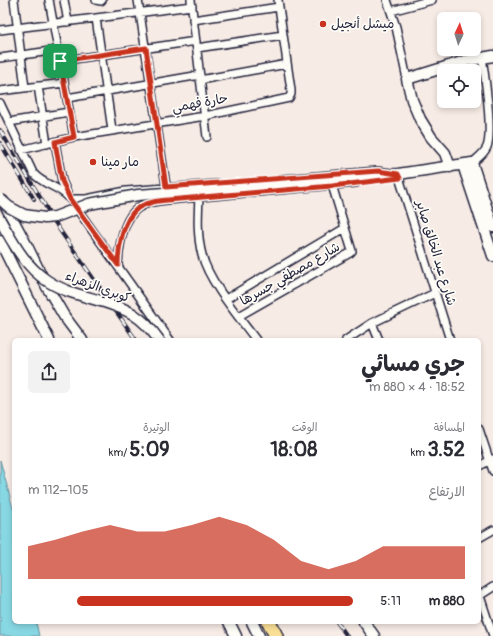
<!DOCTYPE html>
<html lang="ar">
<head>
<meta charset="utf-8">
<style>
	:root { --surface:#fff; --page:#f2f2f3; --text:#2b2b33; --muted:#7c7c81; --accent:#c8321e }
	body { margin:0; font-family:Pangolin,"Playpen Sans Arabic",sans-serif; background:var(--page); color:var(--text); direction:rtl; height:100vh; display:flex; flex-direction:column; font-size:15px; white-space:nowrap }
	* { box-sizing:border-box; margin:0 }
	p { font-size:13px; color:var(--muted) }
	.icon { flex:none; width:22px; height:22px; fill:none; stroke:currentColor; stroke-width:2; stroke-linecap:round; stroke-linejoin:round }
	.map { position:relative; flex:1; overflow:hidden; direction:ltr }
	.drawer { position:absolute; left:12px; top:338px; width:469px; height:286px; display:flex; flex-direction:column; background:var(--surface); border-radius:6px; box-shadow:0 2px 6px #0003; direction:rtl }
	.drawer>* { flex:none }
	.needle { width:26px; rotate:4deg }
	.controls { position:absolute; left:437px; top:12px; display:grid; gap:8px }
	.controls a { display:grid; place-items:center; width:44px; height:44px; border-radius:6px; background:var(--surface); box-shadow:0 2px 6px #0003; font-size:20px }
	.pin { position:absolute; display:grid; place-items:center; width:34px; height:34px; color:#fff; margin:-17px; border-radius:8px; box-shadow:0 2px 6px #0006 }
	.round { display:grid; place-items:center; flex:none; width:42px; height:42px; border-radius:6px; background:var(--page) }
	.overview { display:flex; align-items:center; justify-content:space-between; height:68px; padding:0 16px }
	h1 { font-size:22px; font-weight:700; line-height:30px }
	.stats { display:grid; grid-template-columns:repeat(3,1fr); gap:6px; height:68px; padding:4px 16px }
	.stats div { display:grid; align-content:center }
	.stats b { font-size:20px; font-weight:700 }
	.stats small { font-size:11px; font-weight:400 }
	.stats p { font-size:11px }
	.chart { height:112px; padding:8px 16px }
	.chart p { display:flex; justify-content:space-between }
	.chart svg { width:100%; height:72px; margin-top:4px; fill:var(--accent); opacity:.7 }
	ul { padding:0 16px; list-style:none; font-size:13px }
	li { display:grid; grid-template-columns:64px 48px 1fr; align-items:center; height:30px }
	li i { height:10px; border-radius:5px; background:var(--accent) }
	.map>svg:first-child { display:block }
	.water { fill:#88d8e4; stroke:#5f8fa0 }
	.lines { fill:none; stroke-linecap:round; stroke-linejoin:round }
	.street-casing { stroke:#22223b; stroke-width:10 }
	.secondary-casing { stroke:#22223b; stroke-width:13 }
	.highway-casing { stroke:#22223b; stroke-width:16 }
	.street { stroke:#fdfcf7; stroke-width:7 }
	.secondary { stroke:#fdfcf7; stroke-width:10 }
	.highway { stroke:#fadf96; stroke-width:13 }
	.rail-casing { stroke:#22223b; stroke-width:4 }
	.rail { stroke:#fdfcf7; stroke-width:2.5; stroke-dasharray:8; stroke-linecap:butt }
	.secondary-bridge-casing { stroke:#22223b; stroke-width:13; stroke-linecap:butt }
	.secondary-bridge { stroke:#fdfcf7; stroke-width:10 }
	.route-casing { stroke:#fff; stroke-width:8 }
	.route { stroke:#c8321e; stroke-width:5 }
	.poi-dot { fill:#c8321e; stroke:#fdfcf7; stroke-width:1.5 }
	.labels { text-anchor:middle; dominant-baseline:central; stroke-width:3.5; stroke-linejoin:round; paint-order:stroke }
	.poi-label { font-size:13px; fill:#22223b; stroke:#fdfcf7; text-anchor:start }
	.street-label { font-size:13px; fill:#22223b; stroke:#fdfcf7 }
</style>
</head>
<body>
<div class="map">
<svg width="493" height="636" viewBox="0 0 493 636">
	<rect width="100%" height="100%" fill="#f7ebe5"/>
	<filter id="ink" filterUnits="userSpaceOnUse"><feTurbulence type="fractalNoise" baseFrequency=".025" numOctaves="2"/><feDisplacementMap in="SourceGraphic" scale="8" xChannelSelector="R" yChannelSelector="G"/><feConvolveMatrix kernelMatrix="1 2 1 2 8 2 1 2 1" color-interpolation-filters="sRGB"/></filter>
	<g filter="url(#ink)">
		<path class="water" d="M0 460 14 512V622H36L39 636H0Z"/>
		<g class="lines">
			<defs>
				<path id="street" d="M14 0 25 88
					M49 0 74 137
					M64 0 68 22
					M96 0 101 1 102 0
					M138 0 167 192
					M191 0 207 137
					M387 0 396 27 407 79
					M391 11 432 0
					M96 18 112 130
					M193 20 279 7
					M0 30 192 6
					M197 48 283 35
					M0 58 58 50
					M60 61 196 41
					M200 80 287 64
					M38 86 47 144
					M0 91 64 83
					M67 98 200 75
					M0 103 33 173C44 186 60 186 70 199H86L126 191 217 184
					M9 122 69 112
					M55 142 62 181 68 194
					M21 150 74 137 205 116 289 98 291 94V90L278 0
					M472 163C478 158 484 154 487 147 493 131 485 77 482 57
					M283 179 377 171 398 174 450 340
					M199 197C198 216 197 236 202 255 209 282 239 317 256 340
					M75 206 170 340
					M118 265C119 247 123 219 138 208 147 202 158 201 168 200L356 183
					M226 299 345 228
					M239 316 350 253 352 251 332 185
					M372 323 379 340
					M346 340 372 323 435 293
					M479 429 493 471
					M479 466 493 459
					M479 538 493 530
					M479 596 493 587
					M480 596 493 636"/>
				<path id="secondary" d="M463 165 493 256
					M450 167 445 153 431 137 420 119 412 100 407 79 465 61 493 56
					M358 178 398 174 472 163 493 227
					M3 201 27 246 47 287 64 316 82 340
					M0 241 49 340
					M229 622 236 636
					M252 622 259 636
					M364 622 374 636"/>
				<path id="highway" d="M269 622 276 636"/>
			</defs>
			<use href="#street" class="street-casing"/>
			<use href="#secondary" class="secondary-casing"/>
			<use href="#highway" class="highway-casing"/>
			<use href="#street" class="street"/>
			<use href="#secondary" class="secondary"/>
			<use href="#highway" class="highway"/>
			<defs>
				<path id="rail" d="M0 130 59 229 136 340
					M0 143 34 199
					M337 622 347 636"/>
			</defs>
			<use href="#rail" class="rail-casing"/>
			<use href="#rail" class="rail"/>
			<defs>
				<path id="secondary-bridge" d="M0 199 9 207 24 215 45 218 55 217 89 204 138 195 358 178
					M0 220C13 242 24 265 46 280 72 298 107 298 133 314 144 321 152 330 159 340"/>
			</defs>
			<use href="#secondary-bridge" class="secondary-bridge-casing"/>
			<use href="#secondary-bridge" class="secondary-bridge"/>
		</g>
	</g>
	<g class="lines" filter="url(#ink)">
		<defs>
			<path id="route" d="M146 48 166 187 378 171 398 174 400 178 332 186 168 200C158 201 147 202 138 208 123 219 118 248 118 265L70 199 62 181 55 142 74 137 60 61Z"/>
		</defs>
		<use href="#route" class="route-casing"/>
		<use href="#route" class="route"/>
	</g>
	<g class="poi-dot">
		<circle cx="323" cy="24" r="4"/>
		<circle cx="93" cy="162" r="4"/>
	</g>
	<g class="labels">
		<g class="poi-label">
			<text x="331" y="24">ميشل أنجيل</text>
			<text x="101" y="162">مار مينا</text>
		</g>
		<g class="street-label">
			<text transform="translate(200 103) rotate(-10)">حارة فهمي</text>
			<text transform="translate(436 253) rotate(73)">شارع عبد الخالق صابر</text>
			<text transform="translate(290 274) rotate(-30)">شارع مصطفي جسرها</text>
			<text transform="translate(98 287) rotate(20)">كوبري الزهراء</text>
		</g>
	</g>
</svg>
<div class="controls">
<a><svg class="needle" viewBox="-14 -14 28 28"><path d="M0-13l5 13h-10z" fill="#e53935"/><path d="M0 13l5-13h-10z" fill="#7c7c81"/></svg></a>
<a><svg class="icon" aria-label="locate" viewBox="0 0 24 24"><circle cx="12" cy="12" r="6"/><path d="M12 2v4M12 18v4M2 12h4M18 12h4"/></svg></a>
</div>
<div class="pin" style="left:60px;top:61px;background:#1e9e55"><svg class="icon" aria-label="arrive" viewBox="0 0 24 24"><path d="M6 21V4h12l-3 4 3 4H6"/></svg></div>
<section class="drawer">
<div class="overview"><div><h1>جري مسائي</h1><p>18:52 · 4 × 880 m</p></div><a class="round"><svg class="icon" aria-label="share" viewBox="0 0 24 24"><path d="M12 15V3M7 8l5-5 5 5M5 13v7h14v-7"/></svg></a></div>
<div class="stats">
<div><p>المسافة</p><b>3.52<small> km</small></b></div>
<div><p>الوقت</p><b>18:08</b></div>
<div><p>الوتيرة</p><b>5:09<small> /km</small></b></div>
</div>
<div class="chart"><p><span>الارتفاع</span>105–112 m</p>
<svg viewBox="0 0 160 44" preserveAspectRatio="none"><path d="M0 44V24L10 20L20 15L30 11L40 15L50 15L60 11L70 6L80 11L90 20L100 33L110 38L120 33L130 24L140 24L150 24L160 24V44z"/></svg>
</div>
<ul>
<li><b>880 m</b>5:11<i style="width:85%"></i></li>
</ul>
</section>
</div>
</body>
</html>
